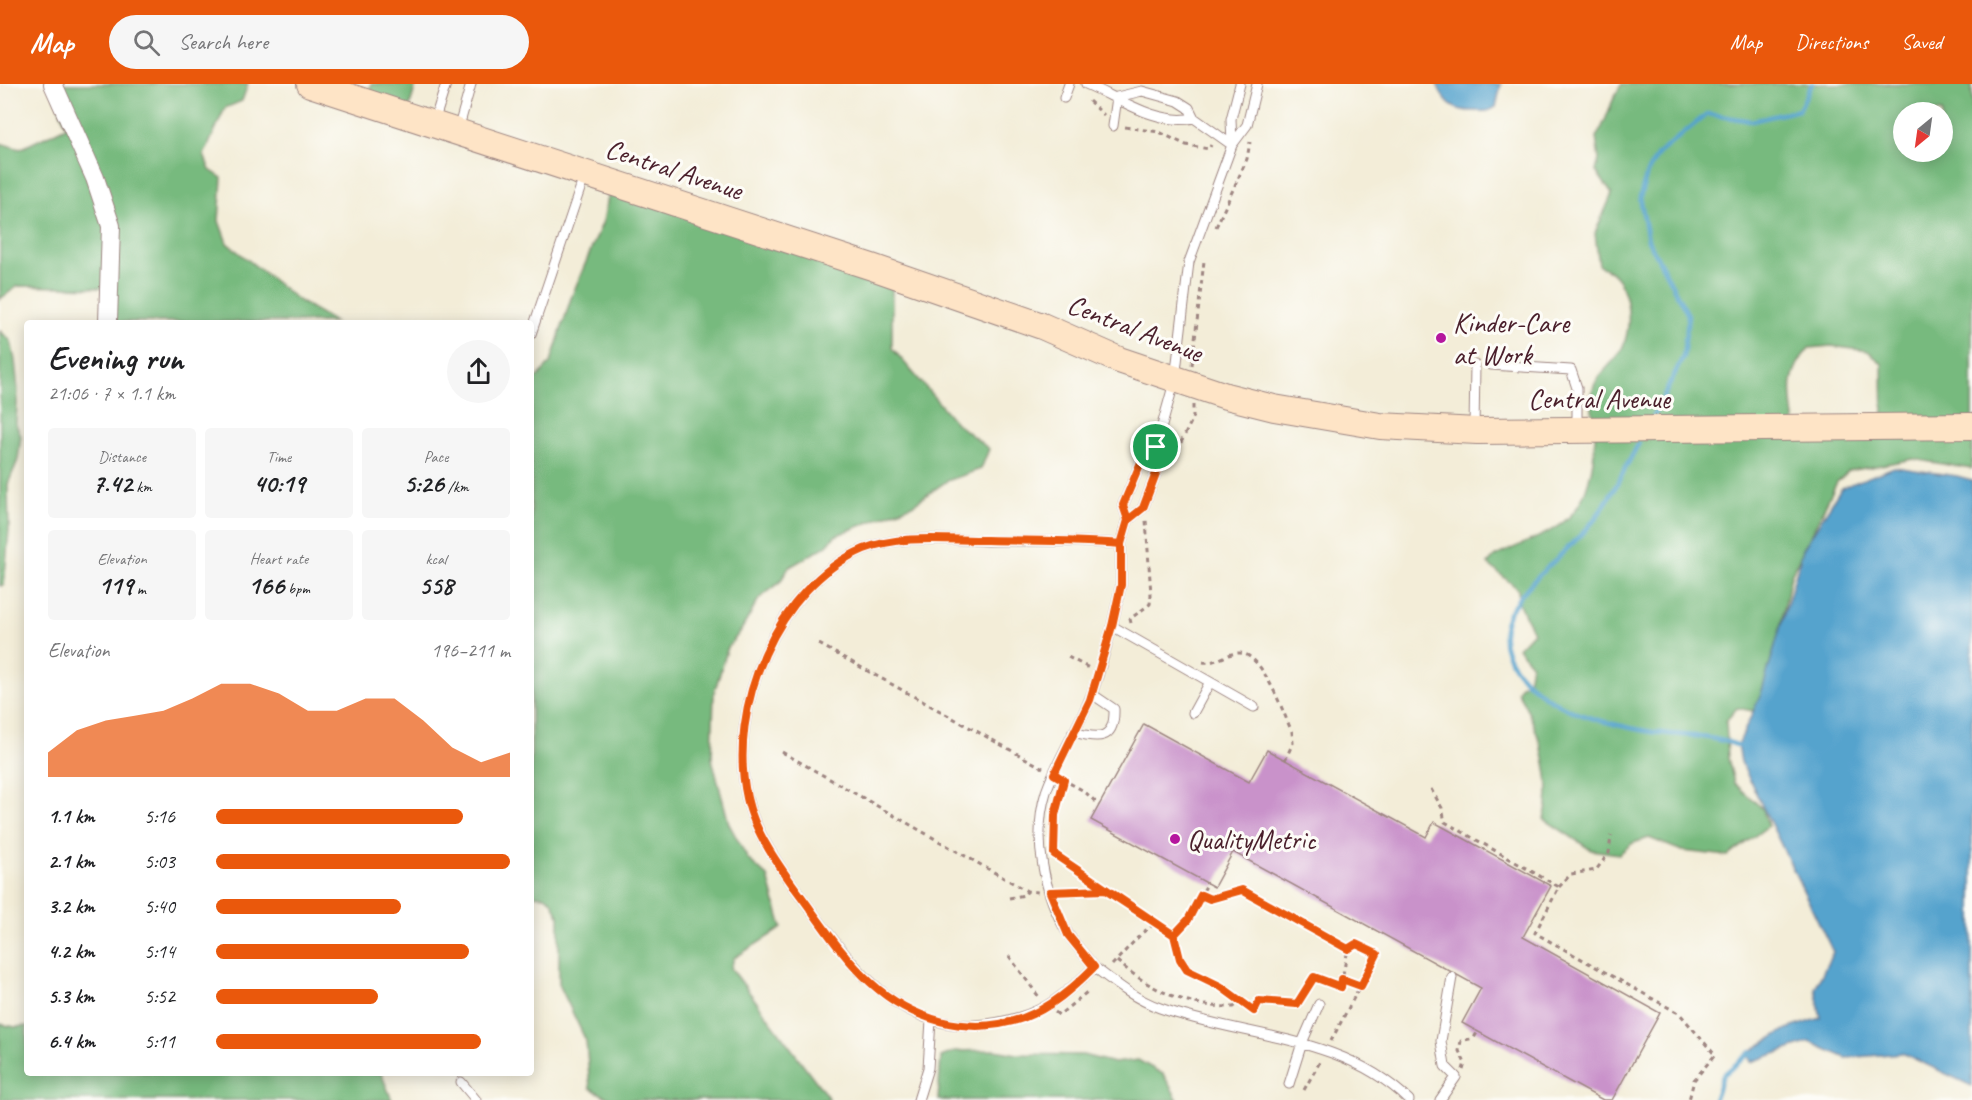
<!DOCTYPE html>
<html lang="en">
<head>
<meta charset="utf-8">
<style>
	:root { --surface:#fff; --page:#f6f6f6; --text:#202124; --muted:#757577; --accent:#ea580c }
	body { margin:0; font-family:Caveat,sans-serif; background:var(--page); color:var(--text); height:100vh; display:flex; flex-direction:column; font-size:22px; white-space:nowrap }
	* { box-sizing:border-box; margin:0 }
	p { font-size:20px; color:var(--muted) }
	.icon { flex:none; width:33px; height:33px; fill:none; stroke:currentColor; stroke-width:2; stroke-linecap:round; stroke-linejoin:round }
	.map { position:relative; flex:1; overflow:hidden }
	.side { position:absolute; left:24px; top:236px; width:510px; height:756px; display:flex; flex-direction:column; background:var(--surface); border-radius:6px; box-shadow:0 3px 15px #0003 }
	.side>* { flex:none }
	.needle { width:39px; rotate:209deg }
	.buttons { position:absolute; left:1893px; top:18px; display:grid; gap:12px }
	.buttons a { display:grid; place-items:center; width:60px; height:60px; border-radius:50%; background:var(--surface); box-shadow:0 3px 15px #0003; font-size:30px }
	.pin { position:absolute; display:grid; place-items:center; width:51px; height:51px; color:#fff; margin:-26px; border:3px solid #fff; border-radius:50%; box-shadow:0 2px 6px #0007 }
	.round { display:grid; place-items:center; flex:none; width:63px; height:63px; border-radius:32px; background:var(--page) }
	.headline { display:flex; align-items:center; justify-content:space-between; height:102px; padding:0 24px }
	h1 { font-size:33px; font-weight:600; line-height:45px }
	.stats { display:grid; grid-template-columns:repeat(3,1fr); gap:9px; height:102px; padding:6px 24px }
	.stats div { display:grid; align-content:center; border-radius:6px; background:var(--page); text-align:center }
	.stats b { font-size:26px; font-weight:600 }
	.stats small { font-size:16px; font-weight:400 }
	.stats p { font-size:16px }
	.chart { height:168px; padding:12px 24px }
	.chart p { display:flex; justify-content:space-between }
	.chart svg { width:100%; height:108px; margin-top:6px; fill:var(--accent); opacity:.7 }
	ul { padding:0 24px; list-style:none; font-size:20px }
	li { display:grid; grid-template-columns:96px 72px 1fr; align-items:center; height:45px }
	li i { height:15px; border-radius:8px; background:var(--accent) }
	header { display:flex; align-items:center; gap:36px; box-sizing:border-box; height:84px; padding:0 30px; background:var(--accent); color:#fff }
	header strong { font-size:28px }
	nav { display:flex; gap:33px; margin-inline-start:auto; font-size:21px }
	.search { width:420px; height:54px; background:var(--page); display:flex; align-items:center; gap:15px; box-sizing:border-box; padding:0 21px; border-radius:33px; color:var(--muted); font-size:22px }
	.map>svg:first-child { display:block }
	.forest { fill:#77ba7e; stroke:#606c54; stroke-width:1.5; fill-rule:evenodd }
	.water { fill:#54a3cd; stroke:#4f617c; stroke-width:1.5 }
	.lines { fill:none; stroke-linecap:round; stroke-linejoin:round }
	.stream { stroke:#54a3cd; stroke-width:4.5 }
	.building { fill:#c992ca }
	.service-casing { stroke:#9e8682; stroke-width:11 }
	.minor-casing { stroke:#9e8682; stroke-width:20 }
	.secondary-casing { stroke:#9e8682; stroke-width:28 }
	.path { stroke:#9e8682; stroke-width:3; stroke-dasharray:4.5 4.5; stroke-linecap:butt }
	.service { stroke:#fff; stroke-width:9 }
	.minor { stroke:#fff; stroke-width:18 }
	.secondary { stroke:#fee4c6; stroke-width:26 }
	.route-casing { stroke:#fff; stroke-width:12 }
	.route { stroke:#ea580c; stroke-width:8 }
	.poi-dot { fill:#b5179e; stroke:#fdfcf7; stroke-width:2 }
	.labels { text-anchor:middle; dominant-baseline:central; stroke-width:6; stroke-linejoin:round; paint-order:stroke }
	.street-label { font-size:28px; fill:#4a1f2b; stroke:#fdfcf7 }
	.poi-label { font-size:28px; fill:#4a1f2b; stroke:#fdfcf7; text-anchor:start }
</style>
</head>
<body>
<header>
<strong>Map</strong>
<div class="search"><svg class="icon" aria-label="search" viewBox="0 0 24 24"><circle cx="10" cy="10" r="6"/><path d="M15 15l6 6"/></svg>Search here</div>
<nav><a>Map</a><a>Directions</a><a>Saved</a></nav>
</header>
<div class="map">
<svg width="1972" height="1016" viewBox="0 0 1972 1016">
	<rect width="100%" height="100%" fill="#fdfcf7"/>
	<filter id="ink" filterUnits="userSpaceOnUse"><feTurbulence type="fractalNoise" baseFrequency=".0167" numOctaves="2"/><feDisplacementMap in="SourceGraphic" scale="12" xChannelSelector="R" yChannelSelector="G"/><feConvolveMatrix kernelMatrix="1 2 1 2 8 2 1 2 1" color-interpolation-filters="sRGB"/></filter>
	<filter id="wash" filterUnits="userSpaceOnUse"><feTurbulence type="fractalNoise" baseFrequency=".008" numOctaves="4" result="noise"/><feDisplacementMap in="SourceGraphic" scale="24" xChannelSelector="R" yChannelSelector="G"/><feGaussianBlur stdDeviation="1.35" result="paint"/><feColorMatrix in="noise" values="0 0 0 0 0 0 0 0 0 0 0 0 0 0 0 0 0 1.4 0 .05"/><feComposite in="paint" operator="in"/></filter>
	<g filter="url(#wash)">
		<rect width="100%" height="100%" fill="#f3edd8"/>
		<path class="forest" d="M51 0H248L242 17 225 24 204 71 210 86 222 94 219 137 227 159 299 217 335 238H105V204L18 202 0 215V59L20 65 66 43Z
			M371 0H416L407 32 367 18Z
			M1622 0H1972V385L1913 375 1849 387 1837 398 1791 491 1775 569 1772 597 1753 627 1737 624 1726 637 1728 674 1734 699 1763 725 1768 742 1728 772 1682 767 1649 754 1633 759 1619 770 1591 766 1544 735C1556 695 1538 642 1517 607L1521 601 1528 599 1531 580 1518 564 1533 548 1519 520 1518 505 1488 480 1494 473C1518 460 1551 452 1570 432 1588 415 1594 379 1595 355 1595 339 1589 322 1593 305 1597 289 1618 277 1624 260 1633 234 1629 191 1599 182L1595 149 1612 110 1596 87 1599 76 1596 53C1609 35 1609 17 1622 0ZM1904 28H1942V68H1904ZM1831 262 1868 267 1882 280 1883 340 1795 342C1791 308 1785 292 1809 264Z
			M611 99 892 193V264L956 339 989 365 981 385 947 397 912 421 835 452 826 462 788 484 781 497 759 515 740 548 728 563 714 609 712 675 729 740 748 775 768 793 782 844 734 874 731 884 830 1016H612L590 1004 586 957 559 900V832L552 817 545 812 531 811V293H538L551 278 571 214 603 137Z
			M0 247 11 257 15 276 18 306 16 340 21 352 18 376 8 400 9 447 4 501 0 502Z
			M0 940 15 943 27 942V988L381 989 392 1016H0Z
			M995 966 1017 970 1083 971 1114 979 1138 976 1163 990 1178 1016H938L941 973 956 967Z"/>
		<path class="water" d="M1437 0H1501L1496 23C1487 29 1484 27 1473 27 1452 27 1445 19 1437 0Z
			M1894 383 1957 392 1972 396V1002L1902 969 1846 974 1810 958 1751 978 1747 969 1787 945 1821 934 1815 904 1833 868 1741 678 1738 661 1761 610 1803 465 1841 404Z"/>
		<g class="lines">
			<path class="stream" d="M1654 332 1683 273 1688 231 1648 156 1640 113 1647 89 1658 70 1707 30 1752 37 1799 26 1812 0
				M1639 359C1622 389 1612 414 1590 441 1567 468 1533 492 1514 521 1481 570 1535 612 1577 629 1597 637 1640 647 1661 649 1689 652 1716 652 1742 663
				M1714 1016 1723 991 1751 968"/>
		</g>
		<g id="blocks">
			<path class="building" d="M1144 640 1249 698 1267 666 1426 753 1434 738 1551 802 1523 853 1660 929 1612 1016H1603L1462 939 1481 904 1233 768 1214 803 1091 736Z"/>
		</g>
	</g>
	<g filter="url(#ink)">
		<use href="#blocks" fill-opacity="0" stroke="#9e8682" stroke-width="1.5"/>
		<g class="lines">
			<defs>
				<path id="service" d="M1086 0C1119 14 1157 42 1194 34
					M1117 13 1142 7 1178 17 1189 24 1194 34 1232 61 1189 178 1175 295 1156 363 1161 376 1143 424 1128 436 1121 460C1077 456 1032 457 987 457 947 456 901 450 864 465 776 502 727 625 747 714 755 751 786 792 808 822 853 883 901 951 987 940 1037 933 1059 918 1094 883 1115 899 1135 915 1160 924 1244 954 1341 950 1409 1016
					M1064 14 1069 0
					M434 38 446 0
					M1113 42 1117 13
					M458 46 471 0
					M1232 61 1247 41 1257 0
					M1232 61 1231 35 1240 0
					M531 250 585 90
					M1491 281 1571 286 1577 304V344
					M1474 345 1475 281
					M1128 436 1123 421 1144 371 1156 363
					M1121 460V501L1112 542 1254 623
					M1193 629 1210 598
					M1073 648C1098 655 1115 657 1114 625L1092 610
					M1094 883C1086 872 1076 862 1068 850 1044 811 1032 753 1046 708 1057 676 1076 648 1089 617 1099 593 1105 566 1112 542
					M461 998 476 1016
					M1289 1000 1302 959 1319 920
					M918 1016 928 984 931 936
					M1440 1016 1456 993 1445 982 1441 957 1452 893"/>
				<path id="minor" d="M53 0 95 94 111 142 108 238"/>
				<path id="secondary" d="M310 0 872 183 1042 242 1119 276 1226 312 1274 324 1380 342 1477 347 1972 342"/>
			</defs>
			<use href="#service" class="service-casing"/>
			<use href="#minor" class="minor-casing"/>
			<use href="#secondary" class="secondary-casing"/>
			<path class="path" d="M1089 17 1104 31
				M1125 43 1159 48 1186 61 1209 65 1211 61
				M1216 143 1247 75 1250 58
				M1192 281 1204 177
				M1173 375 1193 334V321
				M1131 539 1130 535 1150 520 1151 511 1146 436
				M819 560 1043 684
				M1068 573 1089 584
				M1203 578C1216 580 1226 569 1239 569 1262 568 1283 628 1292 648L1293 659 1285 676
				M782 668 1027 807 1038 808
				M1062 695 1084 707 1099 721
				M1431 705 1442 724 1445 738 1559 803 1535 849 1680 930 1715 971 1694 996 1689 1016
				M1054 765 1056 724
				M1054 771 1103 805
				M1559 803 1571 790 1596 786 1609 769 1611 751
				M1061 808 1105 806 1174 851 1188 836 1207 800
				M1201 811 1210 815 1242 806 1348 865
				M1009 814 1025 811 1027 807
				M1174 851 1180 875 1187 886 1220 902 1254 927 1259 917 1297 920 1314 893 1341 903 1342 895
				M1009 872 1039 913
				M1117 877C1150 906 1189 924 1234 923L1240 917
				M1112 881 1142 849 1156 839
				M1055 928 1059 931 1087 908
				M1331 957 1377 870 1356 860 1348 865 1342 895 1361 902
				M1463 986 1465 979 1459 967 1461 957 1474 954 1478 947
				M1304 1006 1321 976"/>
			<use href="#service" class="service"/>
			<use href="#minor" class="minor"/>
			<use href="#secondary" class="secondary"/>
		</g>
	</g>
	<g class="lines" filter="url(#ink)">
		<defs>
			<path id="route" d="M1156 363 1144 371 1123 421 1128 436 1121 460C1077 456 1032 457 987 456 947 456 901 450 864 465 776 502 727 625 747 714 755 753 788 794 811 826 829 851 847 877 870 898 911 936 968 953 1023 934 1051 924 1074 903 1094 883L1068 851 1050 808 1105 806 1174 851 1180 875 1187 886 1220 902 1254 927 1259 917 1297 920 1314 893 1341 903 1342 895 1361 902 1377 870 1356 860 1348 865 1242 806 1210 815 1201 811 1188 836 1174 851 1054 770 1055 731 1064 696 1054 690 1090 616 1112 542 1121 501V460L1128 436 1143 424 1161 376 1156 363"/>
		</defs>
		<use href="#route" class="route-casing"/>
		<use href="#route" class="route"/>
	</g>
	<g class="poi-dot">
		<circle cx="1441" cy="254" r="6"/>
		<circle cx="1175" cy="755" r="6"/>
	</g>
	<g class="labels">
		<g class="street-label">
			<text transform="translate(674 85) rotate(18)">Central Avenue</text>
			<text transform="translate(1135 244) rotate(21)">Central Avenue</text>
			<text x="1599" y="314">Central Avenue</text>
		</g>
		<g class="poi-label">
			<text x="1453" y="238">Kinder-Care<tspan x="1453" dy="32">at Work</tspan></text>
			<text x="1187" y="755">QualityMetric</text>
		</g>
	</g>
</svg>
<div class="buttons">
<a><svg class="needle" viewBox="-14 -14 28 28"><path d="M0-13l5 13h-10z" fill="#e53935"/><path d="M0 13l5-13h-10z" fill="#757577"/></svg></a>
</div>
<div class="pin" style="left:1156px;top:363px;background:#1e9e55"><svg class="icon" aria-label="arrive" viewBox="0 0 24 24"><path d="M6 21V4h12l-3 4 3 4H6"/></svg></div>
<section class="side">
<div class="headline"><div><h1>Evening run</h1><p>21:06 · 7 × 1.1 km</p></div><a class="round"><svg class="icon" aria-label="share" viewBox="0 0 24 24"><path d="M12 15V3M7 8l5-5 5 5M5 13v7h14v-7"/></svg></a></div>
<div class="stats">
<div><p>Distance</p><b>7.42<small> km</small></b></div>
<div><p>Time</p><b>40:19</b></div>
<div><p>Pace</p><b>5:26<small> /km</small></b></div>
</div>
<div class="stats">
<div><p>Elevation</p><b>119<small> m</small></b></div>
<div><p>Heart rate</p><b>166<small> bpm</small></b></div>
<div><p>kcal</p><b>558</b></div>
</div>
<div class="chart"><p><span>Elevation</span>196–211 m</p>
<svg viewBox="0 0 160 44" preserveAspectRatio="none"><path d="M0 44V34L10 25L20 21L30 19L40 17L50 12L60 6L70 6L80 10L90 17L100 17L110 12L120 12L130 21L140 32L150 38L160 34V44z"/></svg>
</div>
<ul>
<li><b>1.1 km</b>5:16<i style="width:84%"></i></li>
<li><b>2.1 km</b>5:03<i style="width:100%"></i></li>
<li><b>3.2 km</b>5:40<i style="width:63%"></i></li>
<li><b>4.2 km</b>5:14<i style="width:86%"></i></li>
<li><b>5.3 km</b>5:52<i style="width:55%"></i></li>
<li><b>6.4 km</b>5:11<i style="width:90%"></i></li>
</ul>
</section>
</div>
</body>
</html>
